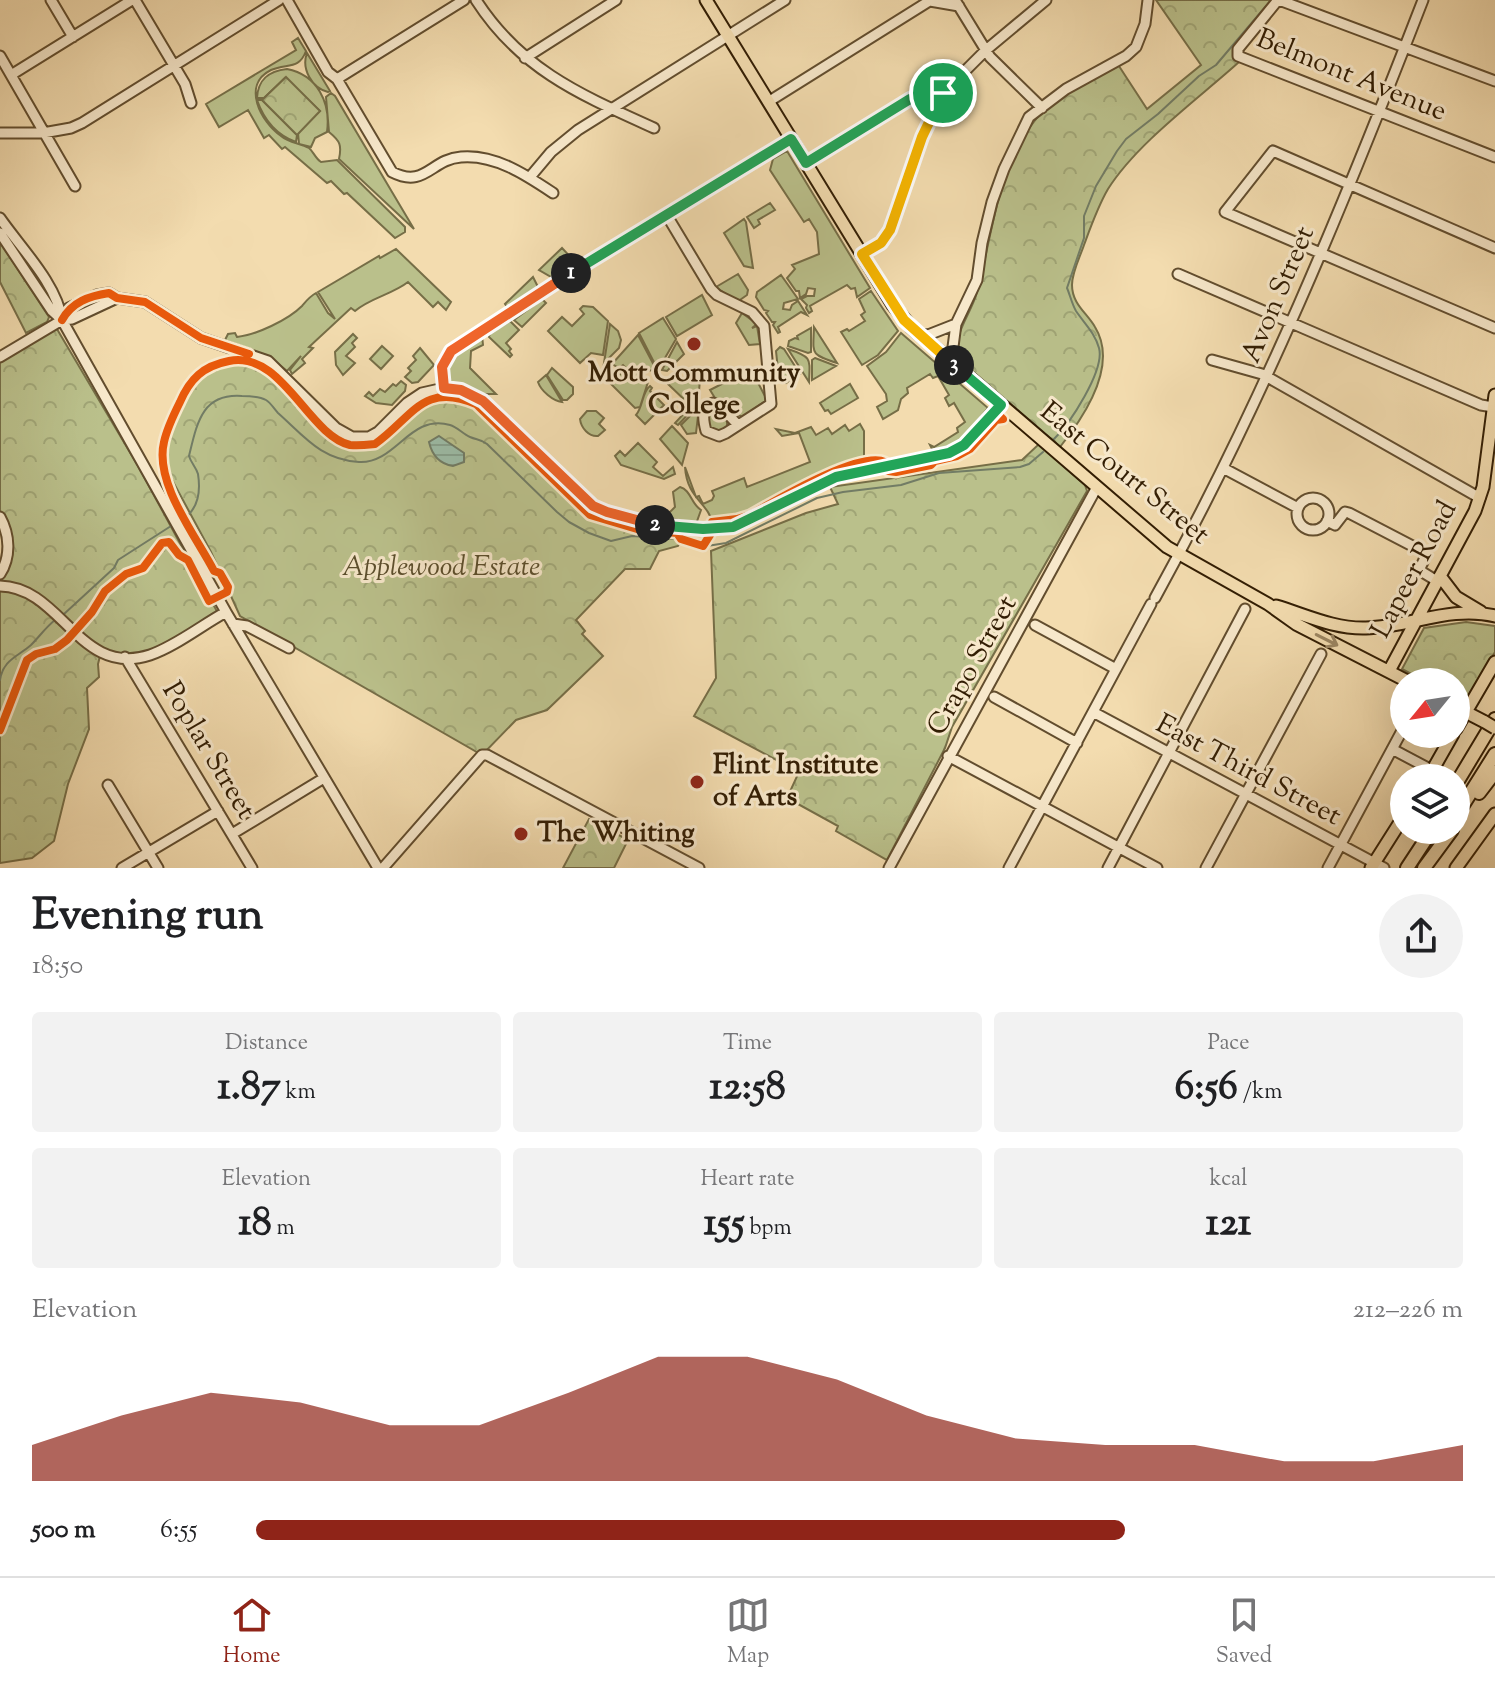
<!DOCTYPE html>
<html lang="en">
<head>
<meta charset="utf-8">
<style>
	:root { --surface:#fff; --page:#f2f2f2; --text:#202124; --muted:#757577; --line:#e0e0e0; --accent:#8f2418 }
	body { margin:0; font-family:"Sorts Mill Goudy",serif; background:var(--page); color:var(--text); height:100vh; display:flex; flex-direction:column; font-size:30px; white-space:nowrap }
	* { box-sizing:border-box; margin:0 }
	p { font-size:26px; color:var(--muted) }
	.icon { flex:none; width:44px; height:44px; fill:none; stroke:currentColor; stroke-width:2; stroke-linecap:round; stroke-linejoin:round }
	.map { position:relative; height:868px; overflow:hidden }
	.details { display:flex; flex-direction:column; background:var(--surface); flex:1 }
	.details>* { flex:none }
	.needle { width:52px; rotate:240deg }
	.fabs { position:absolute; left:1390px; top:668px; display:grid; gap:16px }
	.fabs a { display:grid; place-items:center; width:80px; height:80px; border-radius:50%; background:var(--surface); box-shadow:0 8px 32px #0002; font-size:40px }
	.pin { position:absolute; display:grid; place-items:center; width:68px; height:68px; color:#fff; margin:-34px; border:4px solid #fff; border-radius:50%; box-shadow:0 2px 8px #0007 }
	.km { position:absolute; width:40px; height:40px; margin:-20px; border-radius:50%; background:#222; color:#fff; font-size:22px; line-height:40px; text-align:center }
	.round { display:grid; place-items:center; flex:none; width:84px; height:84px; border-radius:42px; background:var(--page) }
	.head { display:flex; align-items:center; justify-content:space-between; height:136px; padding:0 32px }
	h1 { font-size:44px; font-weight:700; line-height:60px }
	.metrics { display:grid; grid-template-columns:repeat(3,1fr); gap:12px; height:136px; padding:8px 32px }
	.metrics div { display:grid; align-content:center; border-radius:8px; background:var(--page); text-align:center }
	.metrics b { font-size:40px; font-weight:700 }
	.metrics small { font-size:22px; font-weight:400 }
	.metrics p { font-size:22px }
	.chart { height:224px; padding:16px 32px }
	.chart p { display:flex; justify-content:space-between }
	.chart svg { width:100%; height:144px; margin-top:8px; fill:var(--accent); opacity:.7 }
	ul { padding:0 32px; list-style:none; font-size:26px }
	li { display:grid; grid-template-columns:128px 96px 1fr; align-items:center; height:60px }
	li i { height:20px; border-radius:10px; background:var(--accent) }
	.tabs { display:flex; justify-content:space-around; align-items:center; height:112px; border-top:2px solid var(--line); background:var(--surface); font-size:22px; color:var(--muted) }
	.tabs a { display:grid; justify-items:center; gap:4px }
	.tabs .active { color:var(--accent) }
	.map>svg:first-child { display:block }
	.grass { fill:#bac08b; stroke:#766e47; stroke-width:2 }
	.park { fill:url(#park-crowns); stroke:#766e47; stroke-width:2 }
	.water { fill:url(#water-rules); stroke:#727c65; stroke-width:2 }
	.lines { fill:none; stroke-linecap:round; stroke-linejoin:round }
	.stream { stroke:#727c65; stroke-width:2 }
	.minor-casing { stroke:#624d2e; stroke-width:13 }
	.major-casing { stroke:#321d03; stroke-width:15 }
	.highway-casing { stroke:#321d03; stroke-width:16 }
	.minor { stroke:#f7e8cb; stroke-width:9 }
	.major { stroke:#f3dcaf; stroke-width:11 }
	.highway { stroke:#f3dcaf; stroke-width:12 }
	.major-bridge-casing { stroke:#321d03; stroke-width:15; stroke-linecap:butt }
	.major-bridge { stroke:#f3dcaf; stroke-width:11 }
	.cycleway-casing { stroke:#f7e8cb; stroke-width:13 }
	.cycleway { stroke:#e8590c; stroke-width:8 }
	.oneway { stroke:#9c8662 }
	.split-1-casing { stroke:#fff; stroke-width:16 }
	.split-2-casing { stroke:#fff; stroke-width:16 }
	.split-3-casing { stroke:#fff; stroke-width:16 }
	.split-4-casing { stroke:#fff; stroke-width:16 }
	.split-1 { stroke:#22a559; stroke-width:10 }
	.split-2 { stroke:#f0652b; stroke-width:10 }
	.split-3 { stroke:#22a559; stroke-width:10 }
	.split-4 { stroke:#f5b400; stroke-width:10 }
	.poi-dot { fill:#8f2418; stroke:#f7e8cb; stroke-width:3 }
	.labels { text-anchor:middle; dominant-baseline:central; stroke-width:6; stroke-linejoin:round; paint-order:stroke }
	.street-label { font-size:28px; fill:#321d03; stroke:#f7e8cb }
	.poi-label { font-size:28px; font-weight:bold; fill:#321d03; stroke:#f7e8cb; text-anchor:start }
	.park-label { font-size:28px; font-style:italic; fill:#5b4e2c; stroke:#f7e8cb }
</style>
</head>
<body>
<div class="map">
<svg width="1495" height="868" viewBox="0 0 1495 868">
	<defs>
		<pattern id="park-crowns" width="20" height="18" patternUnits="userSpaceOnUse" patternTransform="scale(2)"><rect width="20" height="18" fill="#bac08b"/><path d="M2 6a3 3 0 1 1 6 0M12 15a3 3 0 1 1 6 0" fill="none" stroke="#a0a576"/></pattern>
		<pattern id="water-rules" width="6" height="5" patternUnits="userSpaceOnUse" patternTransform="scale(2)"><rect width="6" height="5" fill="#9cbca7"/><path d="M0 2.5h6" fill="none" stroke="#87a18e"/></pattern>
	</defs>
	<rect width="100%" height="100%" fill="#f3dcaf"/>
	<filter id="stains"><feTurbulence type="fractalNoise" baseFrequency=".0025" numOctaves="4"/><feColorMatrix values="0 0 0 0 .2 0 0 0 0 .09 0 0 0 0 .02 0 0 0 .5 -.17"/></filter>
	<radialGradient id="worn" r=".72"><stop offset=".6" stop-color="#630" stop-opacity="0"/><stop offset="1" stop-color="#630" stop-opacity=".3"/></radialGradient>
	<path class="grass" d="M298 38 306 51C299 70 287 63 271 70 241 85 261 122 281 136 289 143 300 143 309 148 313 151 315 158 321 162L337 160 405 227V232L395 238 347 193 344 194 331 181 327 183 285 147 282 149 269 135 264 138 248 110 219 127 206 104 296 50 292 42Z
		M307 53 330 91 328 92C312 88 301 69 307 53Z
		M287 69C317 75 331 102 327 132L315 138 311 147 299 144 298 133 320 111 285 78 264 98H257C258 79 269 71 287 69Z
		M331 93 335 96 414 229 339 159C342 145 340 141 329 132L326 97Z
		M257 100H262L297 135 296 142C277 135 264 120 257 100Z
		M787 151 870 288 857 297 855 288 851 289 847 285 810 306 812 311 809 313 806 308 807 305 801 299 807 296H814L815 289 808 288 806 294 800 298 799 291H796L787 278 795 269 792 265 819 254 817 232 809 219 804 222 770 170 773 159Z
		M770 203 775 210 758 220 760 224 754 228 747 217Z
		M744 219 746 222 753 268 744 266 724 233Z
		M562 248 576 263 553 278 539 270Z
		M396 249 451 302 446 310 438 302 433 307 408 282C393 294 370 298 355 311L351 308 309 347 313 348 302 359 305 363 292 374 290 370 301 356 287 371 272 359 224 342 228 334 235 333 237 337C256 335 288 320 302 306 307 300 309 297 316 293L328 313 335 319 318 292 379 256 380 258Z
		M738 274 748 290 747 295 737 302 716 287Z
		M781 275 798 299 784 303 783 309 790 310 792 305 798 301 807 315 801 312 778 327 780 332 778 333 773 325 775 322H772L766 313 768 311 764 310 756 297 757 292Z
		M533 277 538 287 507 307 505 304Z
		M871 291 898 331 878 355 862 365 841 332 847 329 849 331 865 321 861 315 865 312 859 299Z
		M702 295 712 315 677 336 666 317Z
		M542 299 546 303 522 327 514 320Z
		M583 306 593 307 608 321 603 355 591 353 580 363 548 331 562 317 572 326 584 314 580 309Z
		M742 313 757 324 752 328 757 326 760 344 749 345 736 323Z
		M663 318 676 339 658 370 639 333Z
		M510 321 519 330 506 343 511 349 509 351 512 355 510 357 489 337 490 333Z
		M610 324 618 331 621 340 619 348 604 363Z
		M814 327 837 363C810 354 813 355 814 327Z
		M811 328V352L808 353 788 346 789 341 795 338 798 339 797 336Z
		M901 333 988 408 962 440 953 448 933 451 930 445 934 447 958 432 957 428 965 422 954 403 949 406 945 398 949 395 938 376 933 378 930 374 907 388 908 393 901 399 898 410 883 419 877 407 887 401 886 394 867 366 886 352Z
		M353 334 357 338 352 343 355 347 346 356 355 363 343 375 336 365 335 352Z
		M482 335 483 345 471 351 470 368 496 394H483L446 380C443 356 464 346 482 335Z
		M638 335 657 371 626 368 623 365 619 368 612 364Z
		M677 342 684 354 667 371 662 370Z
		M382 346 393 356 381 369 370 359Z
		M780 347 784 349 800 374 786 383 779 379 776 351Z
		M420 348 434 365 418 382 412 383 405 377 411 371 408 368 416 360 413 356Z
		M788 349C812 357 810 358 809 382Z
		M815 358 836 366 812 380V360Z
		M552 368 573 387V394L567 400H563L547 375Z
		M623 371 640 373 648 382 640 407 635 408 611 384Z
		M747 371 753 373 767 400 742 417 715 398 710 390Z
		M546 375 562 402C553 401 541 391 538 382Z
		M668 377 700 379 698 404 678 425 675 423 691 406 668 384Z
		M401 381 406 385 405 391 392 405 376 403 365 396 369 392 373 396 380 389 385 392 393 384 396 386Z
		M850 384 858 398 831 414 828 410 825 411 820 403Z
		M650 386 652 388 650 391 664 405 645 424 636 415C643 407 642 392 650 386Z
		M699 407 696 433 687 434 681 425Z
		M715 407 727 418V427L722 432 708 428V409Z
		M587 411H596L604 418 599 424 605 430 598 436C589 437 581 428 580 419Z
		M860 424 864 431V460L734 522 713 524C708 502 687 499 685 467L696 497 699 496 703 504 712 500 714 496 712 491 744 478 747 487 810 462 799 433 782 436 776 429 795 433 811 427 816 435 828 428 832 434 845 425 849 431Z
		M672 426 688 443 682 465 660 439Z
		M638 443 657 462 653 467 663 476 673 467 675 474 664 479 621 465 615 456 620 451 625 456Z
		M680 487C691 490 691 504 701 510L696 524 660 516 669 513 675 507 673 492Z"/>
	<path class="park" d="M1156 0H1274L1236 60 1239 62C1198 99 1137 143 1108 189 1098 206 1091 226 1084 245 1080 257 1072 272 1072 285 1072 304 1087 313 1095 327 1119 366 1084 417 1060 447L958 361C951 335 971 315 977 292 995 225 999 144 1058 97 1075 83 1098 74 1117 63L1147 109 1201 65Z
		M286 77 320 111 297 135 262 100Z
		M0 242 49 317 47 322 26 333 0 282Z
		M54 324 138 466 219 615 152 654 125 657 101 652 98 664 99 677 87 688 89 729 68 784 54 841 32 858 0 863V574L7 560 0 517V357Z
		M227 361 254 363 282 383 331 433 351 445 362 446 385 437 413 409 436 397 464 399 499 426 590 515 638 534 675 536 681 541 678 546 659 551 650 569H625L576 620 585 631 582 634 603 656 547 710 516 720 482 755 240 616 211 552 164 465V442L186 387 201 372Z
		M1039 444 1085 485 1087 491 952 727 945 748 887 860 836 831 838 826 787 798 799 772 694 716 716 678 711 551 806 513 838 504 830 487 1022 460Z
		M1466 622 1495 626V652L1464 703 1456 698V682H1426L1402 669 1424 628Z
		M589 819 628 840 614 868H563Z"/>
	<path class="water" d="M439 436 464 453V462L453 466C440 464 432 455 429 442Z"/>
	<g class="lines">
		<path class="stream" d="M1053 440C1070 424 1105 370 1099 348 1095 333 1084 323 1076 311 1072 304 1070 295 1067 288L1084 238V216L1096 186 1117 151 1126 139 1158 114 1199 76 1216 65 1271 0
			M180 521C198 511 201 493 198 474 196 467 191 463 189 456 197 423 202 393 242 396 250 396 259 396 266 400 271 403 274 409 278 413 304 436 321 460 359 462 396 464 410 413 450 425 457 427 463 434 470 437 477 440 481 439 487 444L557 512 569 522 589 533 611 541 632 536 678 539
			M707 546 726 543 817 498 843 492 901 485 939 473 1020 467 1029 464 1043 452
			M64 614 114 568 118 560 171 526
			M0 680C3 660 17 657 31 645 39 637 46 627 55 620"/>
		<defs>
			<path id="minor" d="M51 0 73 37
				M135 0 185 84 191 103
				M287 0 328 72 337 79 392 172C425 189 431 159 461 157 495 154 526 175 553 193
				M476 0C521 70 581 95 654 128
				M955 0 990 57 1042 108
				M1278 0 1238 49V56L1495 157
				M1279 0 1495 81
				M930 1 959 6
				M0 56 75 186
				M525 58 616 0
				M11 75 132 0
				M337 79 464 0
				M768 102 931 0
				M0 133H43L71 128 82 123 279 0
				M806 163 910 99 921 94 943 93
				M530 177 551 152 578 130 785 0
				M666 214 711 289 717 295 752 312 764 326 771 404 726 433 719 436 706 431C703 420 701 408 713 403L722 408 738 425
				M0 218C20 247 57 284 62 320
				M0 233 52 311 62 320 226 612 378 868
				M1495 248 1273 151 1225 212 1495 328
				M862 254 881 243 890 230 922 137 943 93 986 50 1046 0
				M1178 274 1481 405 1493 407
				M62 320 69 308 97 295 109 293 117 298 145 302 201 338 268 361 336 428 352 437H369L378 432 407 403 422 393 444 388 461 390 489 406 593 506 607 512 655 525 710 530 733 527 836 477 954 451 968 441 1001 405
				M919 334 928 335 956 324
				M0 357 62 320 72 319 117 298
				M1212 360 1262 374 1480 498
				M951 362 956 324 977 280 982 243 992 202 1004 169 1029 117 1066 89 1126 56 1136 47 1145 24 1148 0
				M444 388 442 367 451 351 585 264 791 139
				M1223 468 1298 508
				M1297 514a16 16 0 1 1 32 0a16 16 0 1 1-32 0Z
				M0 517C10 535 11 557 0 574
				M1327 521 1335 525 1345 512 1349 513 1424 552 1426 556 1419 570 1437 581
				M0 586C62 587 79 678 150 655 176 646 202 625 226 612
				M1155 598C1261 406 1344 204 1423 0
				M233 624 247 626 289 648
				M1035 625 1116 669
				M125 657 252 868
				M994 697 1077 743
				M1093 712 1384 868
				M1392 749 1426 767
				M948 756 1157 868
				M108 785 158 868
				M232 834 324 778
				M122 868 218 811
				M383 868 482 755H487L699 868
				M889 868 1097 487
				M1009 868 1151 604
				M1108 868 1245 609
				M1206 868 1321 654
				M1328 868 1404 727"/>
			<path id="major" d="M706 0 893 305 911 327 1167 547 1268 604 1296 624 1409 682
				M1440 576 1456 597 1481 612
				M1276 606C1306 615 1334 629 1366 628 1410 627 1451 605 1495 616
				M1389 671 1475 511 1483 487 1495 395
				M1456 707 1485 722
				M1456 729 1495 662
				M1428 778 1453 734
				M1371 868 1404 816
				M1456 868 1495 814"/>
			<path id="highway" d="M1456 784 1495 719
				M1479 793 1495 772
				M1456 816 1495 754
				M1407 868 1432 830
				M1424 868 1452 830"/>
		</defs>
		<use href="#minor" class="minor-casing"/>
		<use href="#major" class="major-casing"/>
		<use href="#highway" class="highway-casing"/>
		<use href="#minor" class="minor"/>
		<use href="#major" class="major"/>
		<use href="#highway" class="highway"/>
		<defs>
			<path id="major-bridge" d="M1485 722 1495 728"/>
		</defs>
		<use href="#major-bridge" class="major-bridge-casing"/>
		<use href="#major-bridge" class="major-bridge"/>
		<defs>
			<path id="cycleway" d="M62 320C72 302 89 296 109 293L117 298 145 302 201 338 249 354
				M0 730 27 660 36 654 55 649 67 640 92 612 105 591 126 574 143 568 162 543 169 542 179 555 188 560 209 601 227 592 228 587 220 573 214 571C196 536 154 483 164 442 167 428 174 414 180 402 190 379 203 366 229 361 282 350 308 435 350 445 359 446 366 445 375 444 412 418 423 381 476 404L590 515 637 529 677 533 681 539 703 546 710 535 712 522 737 519 750 515C775 501 860 450 885 462L888 471 896 472 931 465 935 461 957 456 970 449 996 420 1003 419 995 411"/>
		</defs>
		<use href="#cycleway" class="cycleway-casing"/>
		<use href="#cycleway" class="cycleway"/>
	</g>
	<defs><path id="oneway-shaft" d="M-6 0H5M1.5-3L5.5 0L1.5 3" fill="none" stroke-width="1.6" stroke-linecap="round" stroke-linejoin="round" transform="scale(2)"/></defs>
	<use class="oneway" href="#oneway-shaft" transform="translate(1327 640) rotate(27)"/>
	<g class="lines">
		<defs>
			<path id="split-1" d="M571 273 791 139 806 163 910 99 921 94 943 93"/>
			<path id="split-2" d="M571 273 451 351 442 367 444 388 461 390 483 401 593 506 607 512 655 525"/>
			<path id="split-3" d="M655 525 703 529 733 527 836 477 949 453 964 445 1001 405 954 365"/>
			<path id="split-4" d="M943 93 922 137 890 230 881 243 862 254 904 320 954 365"/>
		</defs>
		<use href="#split-1" class="split-1-casing"/>
		<use href="#split-2" class="split-2-casing"/>
		<use href="#split-3" class="split-3-casing"/>
		<use href="#split-4" class="split-4-casing"/>
		<use href="#split-1" class="split-1"/>
		<use href="#split-2" class="split-2"/>
		<use href="#split-3" class="split-3"/>
		<use href="#split-4" class="split-4"/>
	</g>
	<g class="poi-dot">
		<circle cx="694" cy="344" r="8"/>
		<circle cx="697" cy="782" r="8"/>
		<circle cx="521" cy="834" r="8"/>
	</g>
	<g class="labels">
		<g class="street-label">
			<text transform="translate(1351 76) rotate(22)">Belmont Avenue</text>
			<text transform="translate(1279 295) rotate(-67)">Avon Street</text>
			<text transform="translate(1124 474) rotate(39)">East Court Street</text>
			<text transform="translate(1415 570) rotate(-62)">Lapeer Road</text>
			<text transform="translate(973 666) rotate(-61)">Crapo Street</text>
			<text transform="translate(208 751) rotate(59)">Poplar Street</text>
			<text transform="translate(1248 771) rotate(28)">East Third Street</text>
		</g>
		<g class="poi-label">
			<text x="694" y="374" text-anchor="middle">Mott Community<tspan x="694" dy="32">College</tspan></text>
			<text x="713" y="766">Flint Institute<tspan x="713" dy="32">of Arts</tspan></text>
			<text x="537" y="834">The Whiting</text>
		</g>
		<g class="park-label">
			<text x="441" y="568">Applewood Estate</text>
		</g>
	</g>
	<rect width="100%" height="100%" filter="url(#stains)"/>
	<rect width="100%" height="100%" fill="url(#worn)"/>
</svg>
<div class="fabs">
<a><svg class="needle" viewBox="-14 -14 28 28"><path d="M0-13l5 13h-10z" fill="#e53935"/><path d="M0 13l5-13h-10z" fill="#757577"/></svg></a>
<a><svg class="icon" aria-label="layers" viewBox="0 0 24 24"><path d="M12 4l9 5-9 5-9-5zM3 14l9 5 9-5"/></svg></a>
</div>
<div class="pin" style="left:943px;top:93px;background:#1e9e55"><svg class="icon" aria-label="arrive" viewBox="0 0 24 24"><path d="M6 21V4h12l-3 4 3 4H6"/></svg></div>
<b class="km" style="left:571px;top:273px">1</b>
<b class="km" style="left:655px;top:525px">2</b>
<b class="km" style="left:954px;top:365px">3</b>
</div>
<section class="details">
<div class="head"><div><h1>Evening run</h1><p>18:50</p></div><a class="round"><svg class="icon" aria-label="share" viewBox="0 0 24 24"><path d="M12 15V3M7 8l5-5 5 5M5 13v7h14v-7"/></svg></a></div>
<div class="metrics">
<div><p>Distance</p><b>1.87<small> km</small></b></div>
<div><p>Time</p><b>12:58</b></div>
<div><p>Pace</p><b>6:56<small> /km</small></b></div>
</div>
<div class="metrics">
<div><p>Elevation</p><b>18<small> m</small></b></div>
<div><p>Heart rate</p><b>155<small> bpm</small></b></div>
<div><p>kcal</p><b>121</b></div>
</div>
<div class="chart"><p><span>Elevation</span>212–226 m</p>
<svg viewBox="0 0 160 44" preserveAspectRatio="none"><path d="M0 44V33L10 24L20 17L30 20L40 27L50 27L60 17L70 6L80 6L90 13L100 24L110 31L120 33L130 33L140 38L150 38L160 33V44z"/></svg>
</div>
<ul>
<li><b>500 m</b>6:55<i style="width:72%"></i></li>
</ul>
</section>
<nav class="tabs">
<a class="active"><svg class="icon" aria-label="home" viewBox="0 0 24 24"><path d="M3 11l9-7 9 7M6 9v11h12V9"/></svg>Home</a>
<a><svg class="icon" aria-label="map" viewBox="0 0 24 24"><path d="M3 6l6-2 6 2 6-2v14l-6 2-6-2-6 2zM9 4v14M15 6v14"/></svg>Map</a>
<a><svg class="icon" aria-label="saved" viewBox="0 0 24 24"><path d="M7 4h10v16l-5-4-5 4z"/></svg>Saved</a>
</nav>
</body>
</html>
